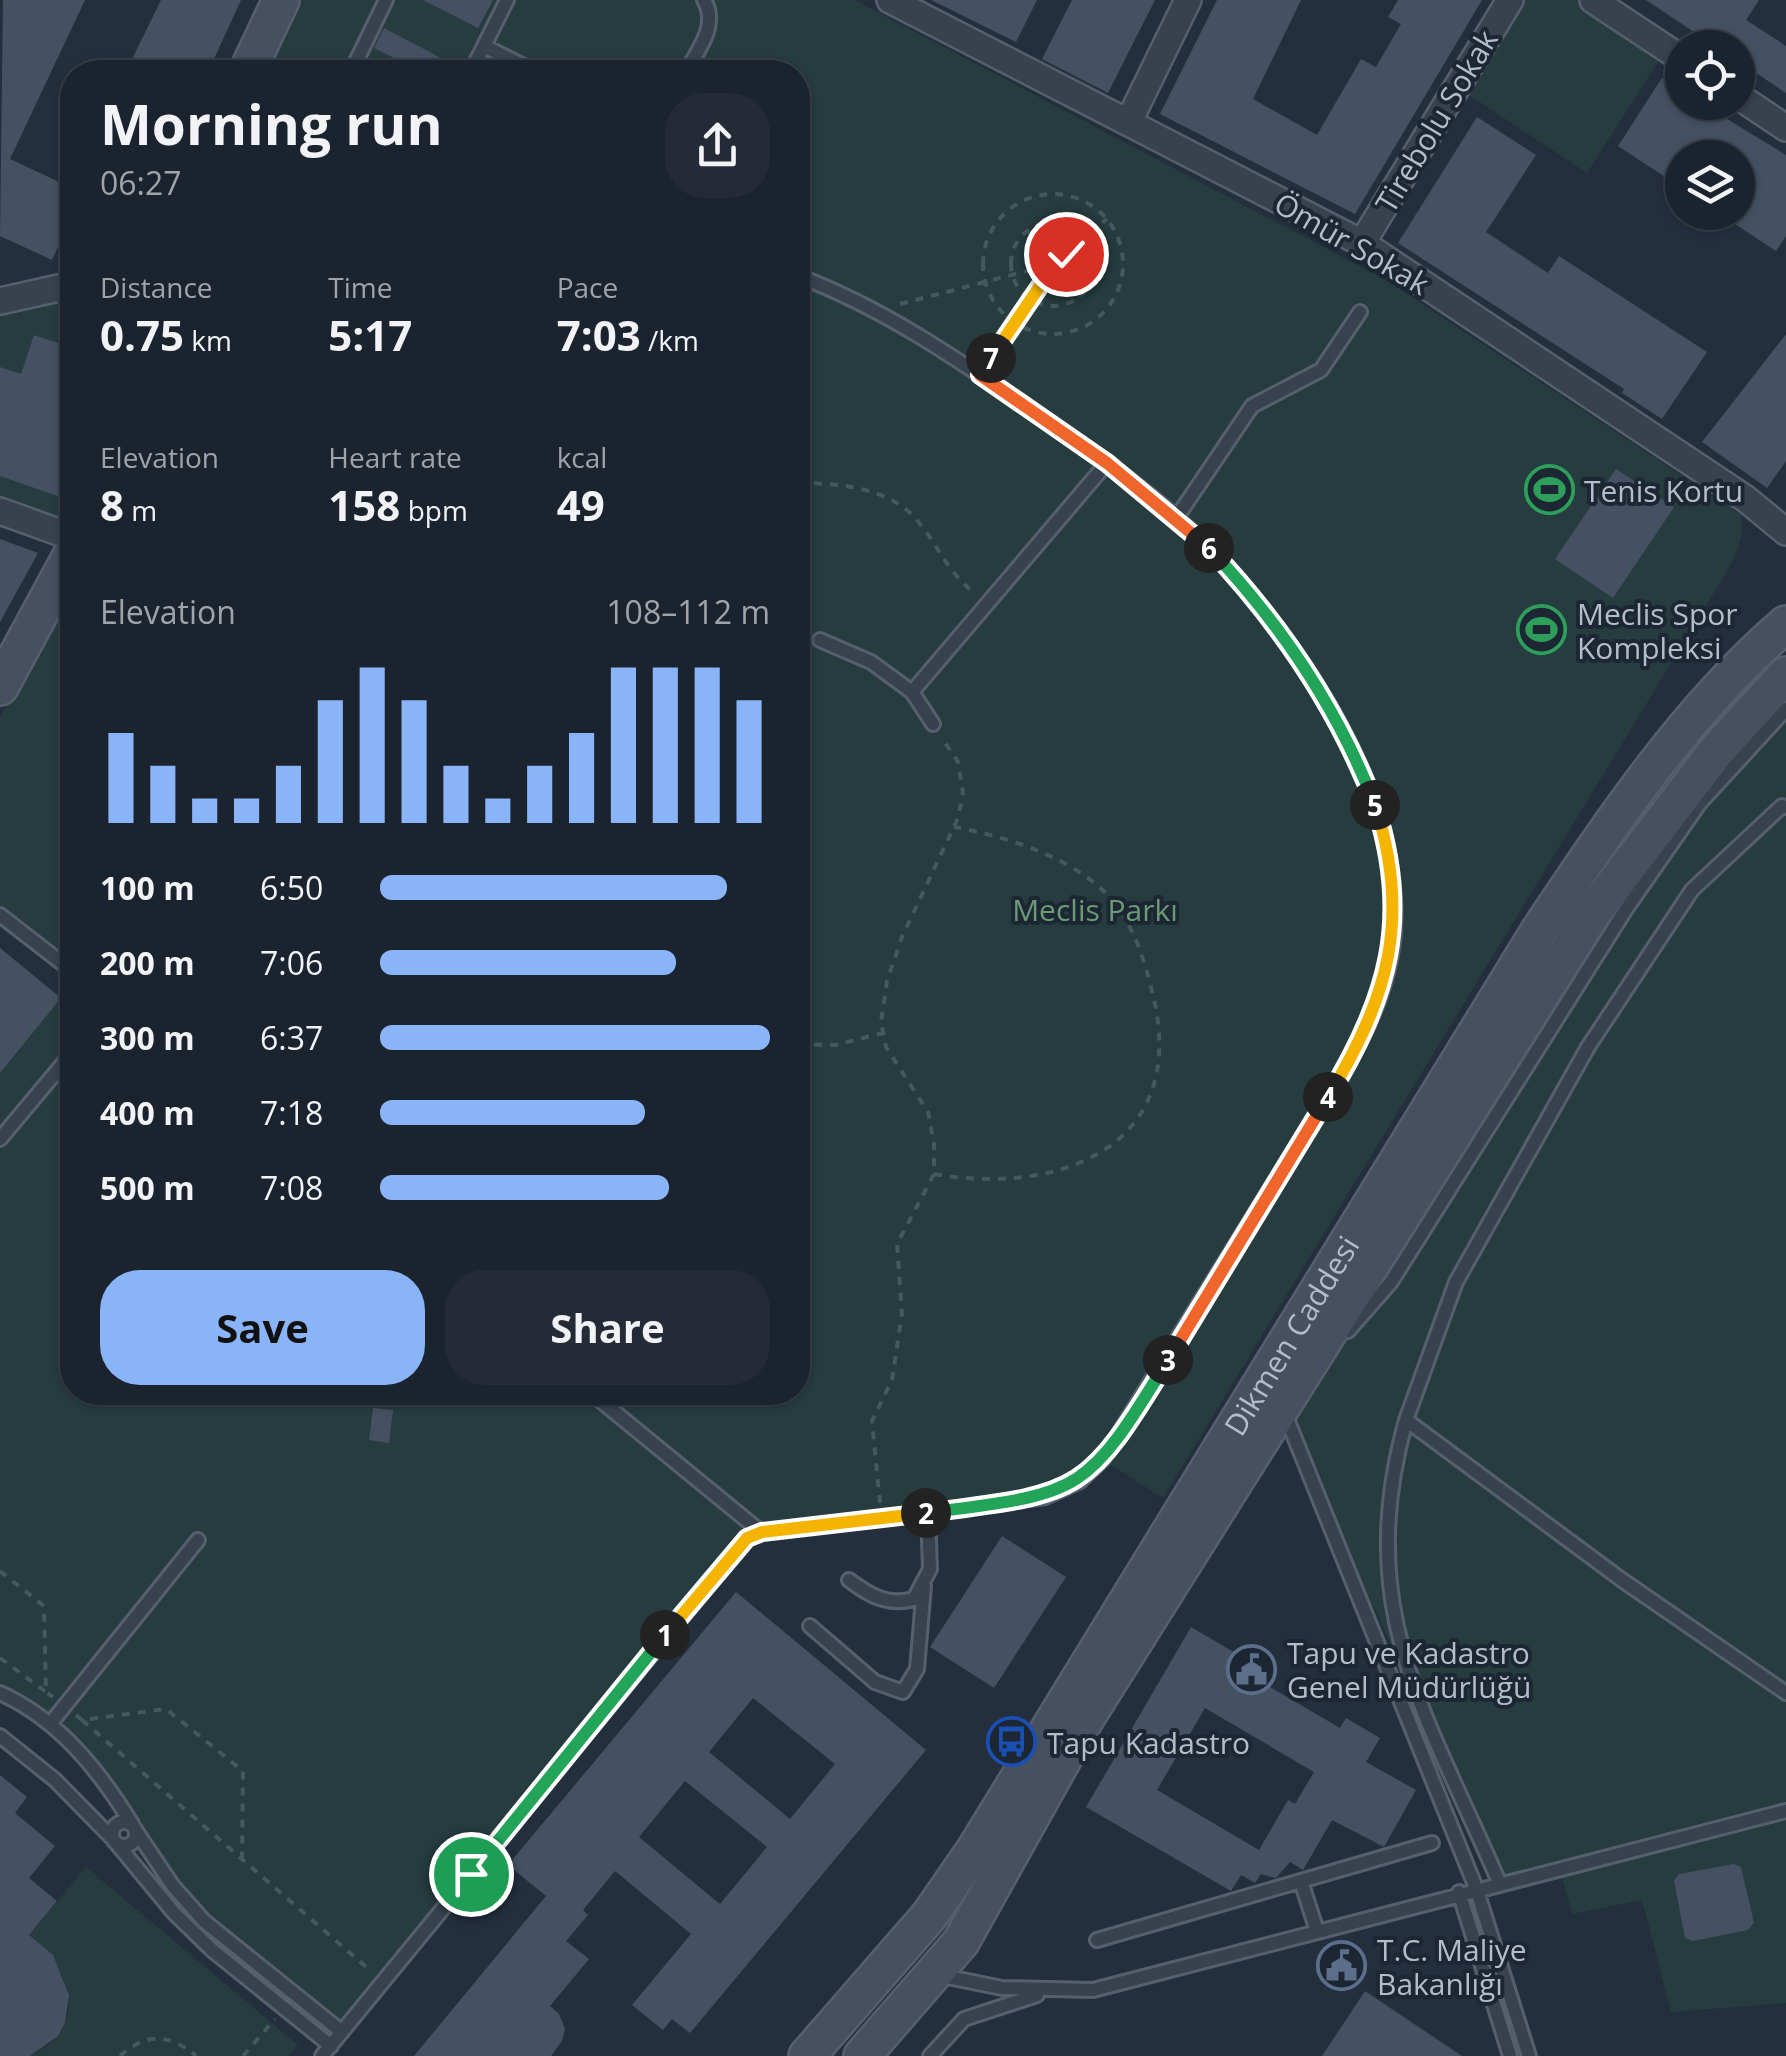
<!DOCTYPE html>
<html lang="en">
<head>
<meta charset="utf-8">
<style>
	:root { --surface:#1b232e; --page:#242b36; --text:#f1f3f6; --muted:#a0a4aa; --line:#39404a; --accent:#8ab4f8 }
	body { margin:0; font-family:"Open Sans",sans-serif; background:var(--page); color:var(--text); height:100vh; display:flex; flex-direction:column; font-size:38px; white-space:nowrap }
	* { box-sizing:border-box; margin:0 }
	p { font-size:32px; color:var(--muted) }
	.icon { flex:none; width:55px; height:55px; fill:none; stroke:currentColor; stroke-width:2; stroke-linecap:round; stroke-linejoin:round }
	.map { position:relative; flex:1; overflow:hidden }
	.details { position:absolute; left:60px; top:60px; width:750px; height:1345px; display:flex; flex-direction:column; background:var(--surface); border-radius:40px; box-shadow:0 2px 8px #0004,0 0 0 2px var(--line) }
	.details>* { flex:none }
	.controls { position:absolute; left:1665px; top:30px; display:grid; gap:20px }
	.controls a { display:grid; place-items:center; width:90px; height:90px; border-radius:50%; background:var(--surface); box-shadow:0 2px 8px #0004,0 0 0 2px var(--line); font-size:50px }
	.pin { position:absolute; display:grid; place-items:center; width:85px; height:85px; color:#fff; margin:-42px; border:5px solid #fff; border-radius:50%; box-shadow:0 2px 10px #0007 }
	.km { position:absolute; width:50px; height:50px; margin:-25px; border-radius:50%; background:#222; color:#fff; font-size:28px; line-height:50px; text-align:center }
	.round { display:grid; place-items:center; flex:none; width:105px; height:105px; border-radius:40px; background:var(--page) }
	.summary { display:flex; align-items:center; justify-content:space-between; height:170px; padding:0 40px }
	h1 { font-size:55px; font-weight:700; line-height:75px }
	.metrics { display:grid; grid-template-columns:repeat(3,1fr); gap:15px; height:170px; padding:10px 40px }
	.metrics div { display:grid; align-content:center }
	.metrics b { font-size:42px; font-weight:700 }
	.metrics small { font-size:28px; font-weight:400 }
	.metrics p { font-size:28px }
	.chart { height:280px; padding:20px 40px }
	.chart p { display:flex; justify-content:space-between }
	.chart svg { width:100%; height:180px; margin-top:10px; stroke:var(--accent); stroke-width:6 }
	.cta { display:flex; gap:20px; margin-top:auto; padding:20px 40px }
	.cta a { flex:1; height:115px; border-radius:40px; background:var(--accent); color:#111; font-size:40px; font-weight:700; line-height:115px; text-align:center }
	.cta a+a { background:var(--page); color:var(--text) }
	ul { padding:0 40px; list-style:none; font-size:32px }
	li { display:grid; grid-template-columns:160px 120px 1fr; align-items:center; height:75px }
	li i { height:25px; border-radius:12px; background:var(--accent) }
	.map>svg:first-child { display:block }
	.green { fill:#263c3f }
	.building { fill:#455162; fill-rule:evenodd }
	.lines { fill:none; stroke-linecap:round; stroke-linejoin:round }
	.service-casing { stroke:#565f6c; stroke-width:18 }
	.minor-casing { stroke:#565f6c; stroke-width:30 }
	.secondary-casing { stroke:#565f6c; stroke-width:40 }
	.path { stroke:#44595c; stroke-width:4; stroke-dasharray:8 8; stroke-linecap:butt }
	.service { stroke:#38414e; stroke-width:12 }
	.minor { stroke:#38414e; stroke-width:25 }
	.secondary { stroke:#465061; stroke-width:35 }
	.split-1-casing { stroke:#fff; stroke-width:20 }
	.split-2-casing { stroke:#fff; stroke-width:20 }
	.split-3-casing { stroke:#fff; stroke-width:20 }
	.split-4-casing { stroke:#fff; stroke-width:20 }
	.split-5-casing { stroke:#fff; stroke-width:20 }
	.split-6-casing { stroke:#fff; stroke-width:20 }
	.split-7-casing { stroke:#fff; stroke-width:20 }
	.split-8-casing { stroke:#fff; stroke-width:20 }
	.split-1 { stroke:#22a559; stroke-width:12 }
	.split-2 { stroke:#f5b400; stroke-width:12 }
	.split-3 { stroke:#22a559; stroke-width:12 }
	.split-4 { stroke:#f0652b; stroke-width:12 }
	.split-5 { stroke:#f5b400; stroke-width:12 }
	.split-6 { stroke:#22a559; stroke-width:12 }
	.split-7 { stroke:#f0652b; stroke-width:12 }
	.split-8 { stroke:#f5b400; stroke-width:12 }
	.labels { text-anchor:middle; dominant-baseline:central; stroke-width:8; stroke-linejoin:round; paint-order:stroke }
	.street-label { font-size:30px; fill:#b4bcc9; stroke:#1d2633 }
	.poi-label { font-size:30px; fill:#b4bcc9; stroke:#1d2633; text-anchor:start }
	.park-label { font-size:30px; fill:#6b9a76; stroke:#1d2633 }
</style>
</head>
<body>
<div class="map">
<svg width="1786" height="2056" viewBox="0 0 1786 2056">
	<rect width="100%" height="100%" fill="#242f3e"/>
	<path class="green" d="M301 0H855L1386 280 1741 515C1745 536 1738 550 1729 568L1163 1498 1103 1460 1045 1497 747 1538 342 2032 204 1921 86 1759 0 1693V1073L72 980V1392H798V72H268Z
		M1510 0H1593L1667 48 1587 173 1457 87Z
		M72 285V537L0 511V301Z
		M72 596V971L0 915V717Z
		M1786 709V2003L1671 2012 1642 1900 1572 1914 1559 1867 1499 1882 1372 1603 1368 1619 1281 1404 1391 1282 1699 804Z
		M86 1867 298 2045 288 2056H30C91 2027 72 1970 29 1935Z"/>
	<path class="building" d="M3 0H85L10 159 72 188V216L52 260 0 236Z
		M161 0H241L208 72H150L130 63Z
		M423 0H493L478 28Z
		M931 0H1037L1016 42Z
		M1072 0H1155L1108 93 1042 59Z
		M1217 0H1301L1253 99 1317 135 1361 59 1376 67 1401 24 1388 17 1398 0H1482L1355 214 1160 114Z
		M1646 0H1759L1746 20 1786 46V93L1738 61V48H1718Z
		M384 28 462 69 461 72H422L374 48Z
		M1662 78 1682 92V102H1699L1786 155V236L1776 251 1729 220 1738 212V158H1682V188L1618 146Z
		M1477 117 1536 155 1486 232 1548 273 1559 256 1707 352 1662 419 1622 393 1624 389 1398 243Z
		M1786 334V461L1767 488 1702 442Z
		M34 335 72 348V469L63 498 0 476V367L21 374Z
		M1616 469 1674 507 1613 598 1555 559Z
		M0 539 38 553 0 622Z
		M0 948 61 998 0 1073Z
		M373 1408 393 1410 389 1443 369 1440Z
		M1002 1536 1066 1577 994 1688 930 1647Z
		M736 1592 926 1750 690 2033 672 2019 663 2030 632 2005 691 1934 615 1871 583 1910 588 1915 566 1941 589 1959 550 2006 559 2014 565 2029 562 2041 551 2056H414L546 1896 508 1865ZM753 1698 835 1764 790 1819 709 1752ZM685 1781 767 1847 720 1904 639 1837Z
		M1191 1627 1237 1654 1231 1664 1340 1728 1346 1718 1380 1738 1366 1762 1416 1790 1384 1847 1332 1820 1303 1870 1290 1862 1276 1878 1261 1874 1255 1883 1241 1875 1231 1891 1086 1807ZM1205 1708 1314 1772 1295 1804 1288 1800 1259 1850 1157 1790Z
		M0 1775 27 1797 15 1813 55 1846 29 1878 57 1901 29 1935 53 1955 69 1995 65 2023 58 2036 30 2056H0Z
		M1734 1864 1741 1867 1754 1923 1748 1930 1693 1941 1685 1938 1674 1881 1679 1874Z
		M1365 1991 1462 2056H1322Z"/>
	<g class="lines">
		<defs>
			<path id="service" d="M484 46 536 72
				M351 72 386 0
				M471 72 507 0
				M686 72C698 50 719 25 704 0
				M1177 517 1252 406 1321 370 1360 312
				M820 640 871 662 912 692 1107 463
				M912 692 933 724
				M1786 807 1782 806 1692 890 1588 1047 1456 1282 1406 1420 1622 1580 1786 1693
				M0 915 72 971
				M0 1139 72 1053
				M1348 1331 1391 1282 1626 909 1699 804 1786 709
				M590 1392 761 1532
				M1285 1414 1476 1888 1529 2056
				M1406 1420C1353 1611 1426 1712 1499 1882
				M849 1580C870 1596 888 1606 914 1599L930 1569 928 1513
				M810 1626 875 1682 903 1692 917 1669 924 1586
				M0 1693C59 1720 99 1770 132 1824
				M50 1724 198 1540
				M0 1736 55 1780 112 1838
				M112 1834a12 12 0 1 1 24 0a12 12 0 1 1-24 0Z
				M136 1831 173 1886 204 1921 342 2032
				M117 1844 174 1913 212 1950 331 2046
				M1301 1881 1317 1931
				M1459 1892 1510 2056
				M1097 1940 1432 1843
				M938 1975 1002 1988 1093 1990 1786 1811
				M322 2056 747 1538 761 1532 1045 1497 1080 1481 1103 1459 1347 1065C1371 1024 1391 979 1394 931 1403 782 1284 615 1179 520 1132 478 1078 443 1027 407 954 357 881 307 798 276
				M930 2056 964 2019 1037 1995"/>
			<path id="minor" d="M890 0 1362 243 1746 499 1786 532
				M1593 0 1682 59
				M1738 96 1786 128
				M1129 121 1188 0
				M1362 243 1510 0
				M0 301 72 285
				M0 511 72 537"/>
			<g id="secondary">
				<path d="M247 72 281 0"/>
				<path d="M0 687 72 554"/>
				<path id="s1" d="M807 2056 929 1916 974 1851 1539 931C1611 823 1687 709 1786 624"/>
				<path d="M862 2056 961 1942 1086 1718 1591 915 1718 749 1786 675"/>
			</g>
		</defs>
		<use href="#service" class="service-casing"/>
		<use href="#minor" class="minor-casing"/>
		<use href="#secondary" class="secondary-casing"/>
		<path class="path" d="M983 264a70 70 0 1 1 140 0a70 70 0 1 1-140 0Z
			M1011 264a42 42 0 1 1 84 0a42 42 0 1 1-84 0Z
			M1028 231 1043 250
			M1036 265a17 17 0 1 1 34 0a17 17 0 1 1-34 0Z
			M1066 254 1107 219
			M1065 277 1080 296
			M900 304 1035 269
			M988 363 1044 279
			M798 483C837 483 888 487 916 519 939 546 945 569 975 594
			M798 1044 835 1045 883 1033
			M934 1174C1054 1195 1185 1151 1155 1004 1148 972 1137 932 1116 905 1081 859 1008 837 954 827
			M880 1503 872 1421 892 1380 902 1314 897 1244 934 1174V1144L928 1112 886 1047 881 1022 887 981 902 937 958 818 963 793 958 762 942 738
			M0 1571 44 1606 46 1692 53 1697
			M0 1658 46 1692
			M76 1715 82 1720 166 1709 243 1771 242 1859
			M82 1720 372 1972
			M120 2056C146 2032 171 2034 196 2056
			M243 2056 275 2019"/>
		<use href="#service" class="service"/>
		<use href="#minor" class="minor"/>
		<use href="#secondary" class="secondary"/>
	</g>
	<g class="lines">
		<defs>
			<path id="split-1" d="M471 1874 665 1635"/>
			<path id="split-2" d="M665 1635 747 1538 762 1532 926 1513"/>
			<path id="split-3" d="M926 1513C1082 1493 1085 1496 1168 1360"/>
			<path id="split-4" d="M1168 1360 1328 1097"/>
			<path id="split-5" d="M1328 1097C1388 999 1412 918 1375 805"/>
			<path id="split-6" d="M1209 548C1280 623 1338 709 1375 805"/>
			<path id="split-7" d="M991 358 980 375 1107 463 1209 548"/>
			<path id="split-8" d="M991 358 1044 280 1058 282 1068 274 1066 254"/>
		</defs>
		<use href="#split-1" class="split-1-casing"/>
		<use href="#split-2" class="split-2-casing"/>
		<use href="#split-3" class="split-3-casing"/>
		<use href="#split-4" class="split-4-casing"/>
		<use href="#split-5" class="split-5-casing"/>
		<use href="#split-6" class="split-6-casing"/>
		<use href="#split-7" class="split-7-casing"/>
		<use href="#split-8" class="split-8-casing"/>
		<use href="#split-1" class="split-1"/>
		<use href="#split-2" class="split-2"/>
		<use href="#split-3" class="split-3"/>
		<use href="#split-4" class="split-4"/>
		<use href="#split-5" class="split-5"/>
		<use href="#split-6" class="split-6"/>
		<use href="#split-7" class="split-7"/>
		<use href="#split-8" class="split-8"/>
	</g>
	<defs>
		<symbol id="stadium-ring" viewBox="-11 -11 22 22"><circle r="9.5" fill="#1d2633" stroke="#2e9e5b" stroke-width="1.5"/><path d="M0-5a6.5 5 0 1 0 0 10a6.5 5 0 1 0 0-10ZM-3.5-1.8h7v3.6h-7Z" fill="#2e9e5b"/></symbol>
		<symbol id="civic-ring" viewBox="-11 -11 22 22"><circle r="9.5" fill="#1d2633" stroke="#5c6f8a" stroke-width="1.5"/><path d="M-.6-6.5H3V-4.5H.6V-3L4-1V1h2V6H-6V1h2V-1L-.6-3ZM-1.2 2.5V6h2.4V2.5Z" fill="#5c6f8a"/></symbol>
		<symbol id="bus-ring" viewBox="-11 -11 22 22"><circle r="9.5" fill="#1d2633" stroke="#1a4fb4" stroke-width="1.5"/><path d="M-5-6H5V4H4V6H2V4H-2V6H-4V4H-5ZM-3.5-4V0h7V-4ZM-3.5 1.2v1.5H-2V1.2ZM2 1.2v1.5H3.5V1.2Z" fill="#1a4fb4"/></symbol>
	</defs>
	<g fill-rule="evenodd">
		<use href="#stadium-ring" x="1522" y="462" width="55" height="55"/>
		<use href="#stadium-ring" x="1514" y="602" width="55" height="55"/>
		<use href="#civic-ring" x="1224" y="1642" width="55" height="55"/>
		<use href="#bus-ring" x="984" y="1714" width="55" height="55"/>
		<use href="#civic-ring" x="1314" y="1938" width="55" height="55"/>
	</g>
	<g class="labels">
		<g class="street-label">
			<text transform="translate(1436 121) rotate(-59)">Tirebolu Sokak</text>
			<text transform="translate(1352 243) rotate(30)">Ömür Sokak</text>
			<text stroke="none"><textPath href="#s1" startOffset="870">Dikmen Caddesi</textPath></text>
		</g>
		<g class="poi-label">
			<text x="1584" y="490">Tenis Kortu</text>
			<text x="1577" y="613">Meclis Spor<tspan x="1577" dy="34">Kompleksi</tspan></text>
			<text x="1287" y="1652">Tapu ve Kadastro<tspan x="1287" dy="34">Genel Müdürlüğü</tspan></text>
			<text x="1047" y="1742">Tapu Kadastro</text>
			<text x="1377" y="1949">T.C. Maliye<tspan x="1377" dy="34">Bakanlığı</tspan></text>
		</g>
		<g class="park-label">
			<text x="1095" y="909">Meclis Parkı</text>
		</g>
	</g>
</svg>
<div class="controls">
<a><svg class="icon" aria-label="locate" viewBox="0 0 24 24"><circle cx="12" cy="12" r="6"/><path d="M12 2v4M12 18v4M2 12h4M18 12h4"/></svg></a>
<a><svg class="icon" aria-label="layers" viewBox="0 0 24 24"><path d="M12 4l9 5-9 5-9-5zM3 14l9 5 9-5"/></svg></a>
</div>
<div class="pin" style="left:471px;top:1874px;background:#1e9e55"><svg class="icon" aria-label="arrive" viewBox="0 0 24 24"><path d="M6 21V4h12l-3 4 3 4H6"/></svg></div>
<div class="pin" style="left:1066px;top:254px;background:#d93025"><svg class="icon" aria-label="check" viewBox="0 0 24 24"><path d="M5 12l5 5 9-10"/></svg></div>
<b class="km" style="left:665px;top:1635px">1</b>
<b class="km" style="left:926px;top:1513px">2</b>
<b class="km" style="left:1168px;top:1360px">3</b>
<b class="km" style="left:1328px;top:1097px">4</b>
<b class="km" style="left:1375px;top:805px">5</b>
<b class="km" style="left:1209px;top:548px">6</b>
<b class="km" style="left:991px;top:358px">7</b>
<section class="details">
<div class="summary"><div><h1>Morning run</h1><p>06:27</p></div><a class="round"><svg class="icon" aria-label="share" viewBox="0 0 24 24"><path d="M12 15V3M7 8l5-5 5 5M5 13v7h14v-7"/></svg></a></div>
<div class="metrics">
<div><p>Distance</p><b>0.75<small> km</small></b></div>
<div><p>Time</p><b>5:17</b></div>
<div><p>Pace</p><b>7:03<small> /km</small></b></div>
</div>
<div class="metrics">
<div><p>Elevation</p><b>8<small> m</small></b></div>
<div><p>Heart rate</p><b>158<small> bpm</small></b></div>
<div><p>kcal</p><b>49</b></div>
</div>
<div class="chart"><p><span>Elevation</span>108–112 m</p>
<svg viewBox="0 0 160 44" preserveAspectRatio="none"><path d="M5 44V22M15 44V30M25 44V38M35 44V38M45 44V30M55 44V14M65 44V6M75 44V14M85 44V30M95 44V38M105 44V30M115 44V22M125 44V6M135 44V6M145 44V6M155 44V14"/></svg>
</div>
<ul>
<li><b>100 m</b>6:50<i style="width:89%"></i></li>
<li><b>200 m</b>7:06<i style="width:76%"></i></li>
<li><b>300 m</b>6:37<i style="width:100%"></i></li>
<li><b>400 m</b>7:18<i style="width:68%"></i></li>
<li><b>500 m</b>7:08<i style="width:74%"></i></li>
</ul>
<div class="cta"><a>Save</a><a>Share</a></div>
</section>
</div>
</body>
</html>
